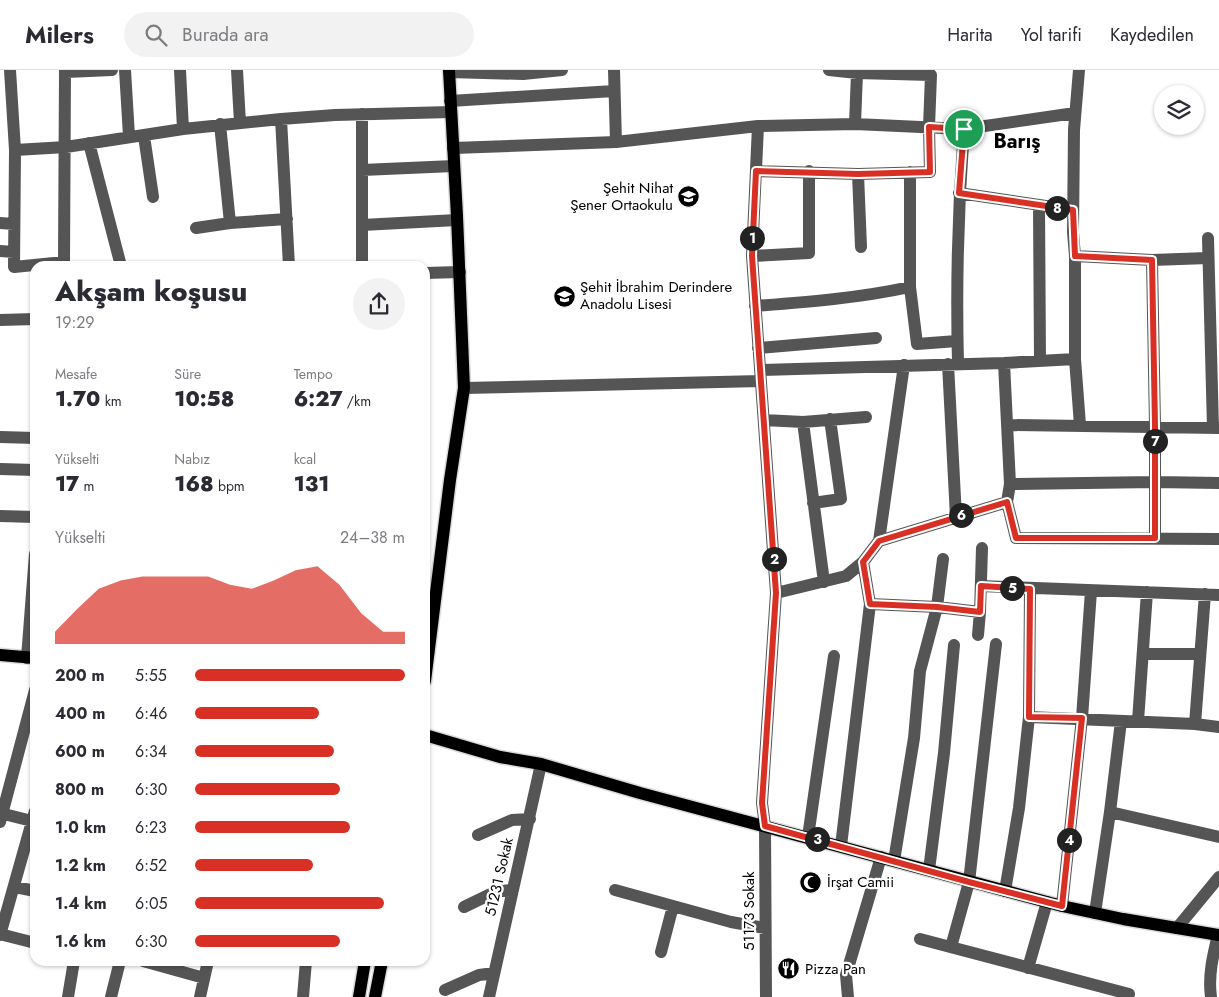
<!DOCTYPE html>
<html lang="tr">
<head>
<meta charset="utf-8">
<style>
	:root { --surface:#fff; --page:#f2f2f3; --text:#2b2b33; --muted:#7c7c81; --line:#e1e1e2; --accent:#d93025 }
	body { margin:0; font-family:Jost,sans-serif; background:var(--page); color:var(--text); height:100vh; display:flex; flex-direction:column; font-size:19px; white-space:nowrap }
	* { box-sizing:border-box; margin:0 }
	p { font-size:16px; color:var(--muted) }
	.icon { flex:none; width:28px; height:28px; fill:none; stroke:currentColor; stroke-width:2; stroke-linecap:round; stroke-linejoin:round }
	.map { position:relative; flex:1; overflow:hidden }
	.panel { position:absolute; left:30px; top:191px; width:400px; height:705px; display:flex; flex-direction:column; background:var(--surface); border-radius:15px; box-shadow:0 1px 4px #0004 }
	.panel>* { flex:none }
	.tools { position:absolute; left:1154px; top:15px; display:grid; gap:10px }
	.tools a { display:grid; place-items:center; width:50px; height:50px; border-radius:50%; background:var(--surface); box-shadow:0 1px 4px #0004; font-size:25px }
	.pin { position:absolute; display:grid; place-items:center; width:42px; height:42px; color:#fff; margin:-21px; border:2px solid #fff; border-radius:50%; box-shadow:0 1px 5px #0007 }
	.km { position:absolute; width:25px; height:25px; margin:-12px; border-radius:50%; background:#222; color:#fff; font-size:14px; line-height:25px; text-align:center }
	.round { display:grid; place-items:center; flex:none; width:52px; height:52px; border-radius:26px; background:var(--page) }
	.headline { display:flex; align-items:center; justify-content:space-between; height:85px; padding:0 25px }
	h1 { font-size:28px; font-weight:800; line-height:38px }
	.metrics { display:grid; grid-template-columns:repeat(3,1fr); gap:8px; height:85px; padding:5px 25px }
	.metrics div { display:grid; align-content:center }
	.metrics b { font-size:21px; font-weight:800 }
	.metrics small { font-size:14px; font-weight:400 }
	.metrics p { font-size:14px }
	.chart { height:140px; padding:10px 25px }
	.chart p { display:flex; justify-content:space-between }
	.chart svg { width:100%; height:90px; margin-top:5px; fill:var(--accent); opacity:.7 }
	ul { padding:0 25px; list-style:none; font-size:16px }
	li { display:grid; grid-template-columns:80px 60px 1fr; align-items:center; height:38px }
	li i { height:12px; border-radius:6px; background:var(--accent) }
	header { display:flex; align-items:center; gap:30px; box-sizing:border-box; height:70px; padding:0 25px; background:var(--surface); border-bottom:1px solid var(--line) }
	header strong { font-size:24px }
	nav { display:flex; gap:28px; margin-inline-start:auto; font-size:18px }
	.search { width:350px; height:45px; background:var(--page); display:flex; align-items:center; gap:12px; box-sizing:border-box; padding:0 18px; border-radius:28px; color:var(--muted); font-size:19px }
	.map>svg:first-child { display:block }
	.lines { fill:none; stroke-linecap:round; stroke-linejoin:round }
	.major-casing { stroke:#dbdbdb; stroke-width:15 }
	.minor { stroke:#555; stroke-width:12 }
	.major { stroke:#000; stroke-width:12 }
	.route-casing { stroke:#fff; stroke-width:10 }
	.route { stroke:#d93025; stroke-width:6 }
	.labels { text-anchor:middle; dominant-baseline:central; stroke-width:4.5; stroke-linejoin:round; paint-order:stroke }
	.poi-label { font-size:15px; fill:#000; stroke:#fff; text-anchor:start }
	.street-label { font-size:15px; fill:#000; stroke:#fff }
	.district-label { font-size:20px; font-weight:bold; fill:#000; stroke:#fff }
</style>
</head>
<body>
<header>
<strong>Milers</strong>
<div class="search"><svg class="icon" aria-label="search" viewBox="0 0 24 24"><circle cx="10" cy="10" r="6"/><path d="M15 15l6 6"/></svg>Burada ara</div>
<nav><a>Harita</a><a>Yol tarifi</a><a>Kaydedilen</a></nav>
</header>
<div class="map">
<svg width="1219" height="927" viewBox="0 0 1219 927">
	<rect width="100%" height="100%" fill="#fff"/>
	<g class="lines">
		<defs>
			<path id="major" d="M0 585 35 588
				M425 611 450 410 464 318 457 146 449 0
				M425 665 500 687 541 694 640 723 1062 836 1123 849 1219 865
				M359 927 365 891
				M375 927 382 891"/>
		</defs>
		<use href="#major" class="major-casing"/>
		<path class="minor" d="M10 0 15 80 14 197 64 192 65 0
			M125 0 129 66
			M180 0 183 59
			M237 0 240 53
			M614 0 616 72
			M1079 0 1074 60 1073 162 1075 186V289L1080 355
			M66 2 112 0
			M449 2 523 4 562 0
			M450 31 614 21
			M362 44V196
			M281 49 289 196
			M220 54 230 153
			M855 54 857 3
			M758 56 752 186 776 523 762 733 765 756 766 927
			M144 66 153 127
			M89 73 121 196
			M453 78 616 72 758 56 855 54 964 59 1075 43
			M15 80 66 77 183 59 281 49 335 45 451 42
			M362 100 454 96
			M756 101 858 104 930 102 929 57 931 5 857 3 829 0
			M910 102V217L917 274 957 271
			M858 104 861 177
			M959 123 1073 140
			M1039 135 1040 291
			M0 153 14 154
			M362 155 457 150
			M196 158 230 153 287 149
			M1208 168 1213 358
			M0 181 14 182
			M752 186 809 183V101
			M1075 186 1152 190 1208 188
			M1152 190 1155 356V468
			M425 203 460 202
			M755 236C808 232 859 228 910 217
			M0 250 35 249
			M758 278 876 268
			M958 293C956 215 958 137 964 59
			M948 294 956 447
			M760 300 1004 293 1075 289
			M464 318 761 311
			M764 350 803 352 866 347
			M803 352 824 512
			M1008 355 1219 358
			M0 367 35 368
			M0 399 35 400
			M1010 414 1155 412 1219 413
			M1007 432 1016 468 1219 469
			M813 433 841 429 830 349
			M0 446 35 447
			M879 471 904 295
			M981 516 1219 525
			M776 523 846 506 863 492 879 471 1007 432 1010 414 1004 293
			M870 534 937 537 980 542
			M978 565 980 542 982 478
			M1143 584H1200
			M27 588 35 484
			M1029 647 1195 654 1219 657
			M1138 651 1147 522
			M1195 654 1205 524
			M1110 742 1219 767
			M0 743 32 751
			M0 752 35 620
			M478 765 512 750 530 749
			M808 767 834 586
			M841 776 870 534 863 492
			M894 791 914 668 920 601 937 537 943 489
			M929 800 944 683 954 575
			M15 817 35 821
			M615 820 731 852 765 858
			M1005 821 1019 738 1029 647 1030 519
			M1062 836 1082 648 1091 521
			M464 837 497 821 513 820
			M1095 843 1110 742 1121 651
			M1177 858 1219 807
			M0 864 35 873
			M0 865 35 741
			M920 869 1129 924
			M951 877 969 812 996 574
			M661 882 673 836
			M143 891 204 908
			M1028 898 1047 832
			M445 920 479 905 494 903
			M68 927 74 891
			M111 927 120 891
			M200 927 208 891
			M303 927 306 891
			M489 927 541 694
			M848 927 846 905 881 787
			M1211 927C1208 906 1213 885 1218 865"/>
		<use href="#major" class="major"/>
	</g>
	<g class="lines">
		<defs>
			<path id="route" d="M929 57 964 59 959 123 1073 140 1075 186 1152 190 1155 356V468H1016L1007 432 879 471 863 492 870 534 937 537 980 542 981 516 1030 519 1029 647 1082 648 1062 836 969 812 765 756 762 733 776 523 752 186 756 101 858 104 930 102Z"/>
		</defs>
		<use href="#route" class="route-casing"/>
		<use href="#route" class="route"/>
	</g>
	<defs>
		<symbol id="school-disc" viewBox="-11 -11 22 22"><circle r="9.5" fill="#000" stroke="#fff"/><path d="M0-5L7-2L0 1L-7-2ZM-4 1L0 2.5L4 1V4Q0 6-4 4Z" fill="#fff"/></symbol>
		<symbol id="mosque-disc" viewBox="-11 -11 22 22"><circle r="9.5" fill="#000" stroke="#fff"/><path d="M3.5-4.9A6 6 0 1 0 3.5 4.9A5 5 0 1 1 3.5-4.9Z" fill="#fff"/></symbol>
		<symbol id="restaurant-disc" viewBox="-11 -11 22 22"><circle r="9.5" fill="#000" stroke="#fff"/><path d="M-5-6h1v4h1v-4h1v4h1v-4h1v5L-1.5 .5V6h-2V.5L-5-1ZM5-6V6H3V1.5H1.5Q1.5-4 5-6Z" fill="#fff"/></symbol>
	</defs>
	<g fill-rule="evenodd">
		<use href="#school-disc" x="676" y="114" width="25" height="25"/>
		<use href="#school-disc" x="552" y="214" width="25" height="25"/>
		<use href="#mosque-disc" x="798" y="800" width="25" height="25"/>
		<use href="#restaurant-disc" x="776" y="886" width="25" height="25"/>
	</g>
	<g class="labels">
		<g class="poi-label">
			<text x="673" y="118" text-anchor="end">Şehit Nihat<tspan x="673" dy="17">Şener Ortaokulu</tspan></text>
			<text x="580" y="217">Şehit İbrahim Derindere<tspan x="580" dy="17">Anadolu Lisesi</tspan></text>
			<text x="827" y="812">İrşat Camii</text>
			<text x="805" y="899">Pizza Pan</text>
		</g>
		<g class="street-label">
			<text transform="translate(499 807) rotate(-77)">51231 Sokak</text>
			<text transform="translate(749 841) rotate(-90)">51173 Sokak</text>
		</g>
		<g class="district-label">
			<text x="1017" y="71">Barış</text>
		</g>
	</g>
</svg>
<div class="tools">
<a><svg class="icon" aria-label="layers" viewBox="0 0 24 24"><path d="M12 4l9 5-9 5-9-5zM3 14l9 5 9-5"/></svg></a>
</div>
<div class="pin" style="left:964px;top:59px;background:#1e9e55"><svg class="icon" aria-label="arrive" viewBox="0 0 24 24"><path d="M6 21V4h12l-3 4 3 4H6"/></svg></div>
<b class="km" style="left:752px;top:168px">1</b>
<b class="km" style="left:774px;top:489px">2</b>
<b class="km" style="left:817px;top:769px">3</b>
<b class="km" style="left:1069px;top:770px">4</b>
<b class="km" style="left:1012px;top:518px">5</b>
<b class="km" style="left:961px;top:445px">6</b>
<b class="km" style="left:1155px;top:371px">7</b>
<b class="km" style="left:1057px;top:138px">8</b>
<section class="panel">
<div class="headline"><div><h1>Akşam koşusu</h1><p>19:29</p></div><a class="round"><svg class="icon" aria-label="share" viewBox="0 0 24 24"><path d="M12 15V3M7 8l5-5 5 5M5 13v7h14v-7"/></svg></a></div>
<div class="metrics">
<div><p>Mesafe</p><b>1.70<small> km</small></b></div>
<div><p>Süre</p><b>10:58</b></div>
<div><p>Tempo</p><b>6:27<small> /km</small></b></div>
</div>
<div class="metrics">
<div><p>Yükselti</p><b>17<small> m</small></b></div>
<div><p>Nabız</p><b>168<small> bpm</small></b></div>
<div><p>kcal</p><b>131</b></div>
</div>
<div class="chart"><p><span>Yükselti</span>24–38 m</p>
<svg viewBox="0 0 160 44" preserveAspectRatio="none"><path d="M0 44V38L10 27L20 17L30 13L40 11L50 11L60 11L70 11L80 15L90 17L100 13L110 8L120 6L130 15L140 29L150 38L160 38V44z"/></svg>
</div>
<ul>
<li><b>200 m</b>5:55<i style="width:100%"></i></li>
<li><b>400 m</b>6:46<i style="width:59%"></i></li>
<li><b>600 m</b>6:34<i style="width:66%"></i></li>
<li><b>800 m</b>6:30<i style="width:69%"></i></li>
<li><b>1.0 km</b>6:23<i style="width:74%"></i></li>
<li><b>1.2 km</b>6:52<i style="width:56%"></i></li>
<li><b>1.4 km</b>6:05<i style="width:90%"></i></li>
<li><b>1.6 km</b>6:30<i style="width:69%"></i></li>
</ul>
</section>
</div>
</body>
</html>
